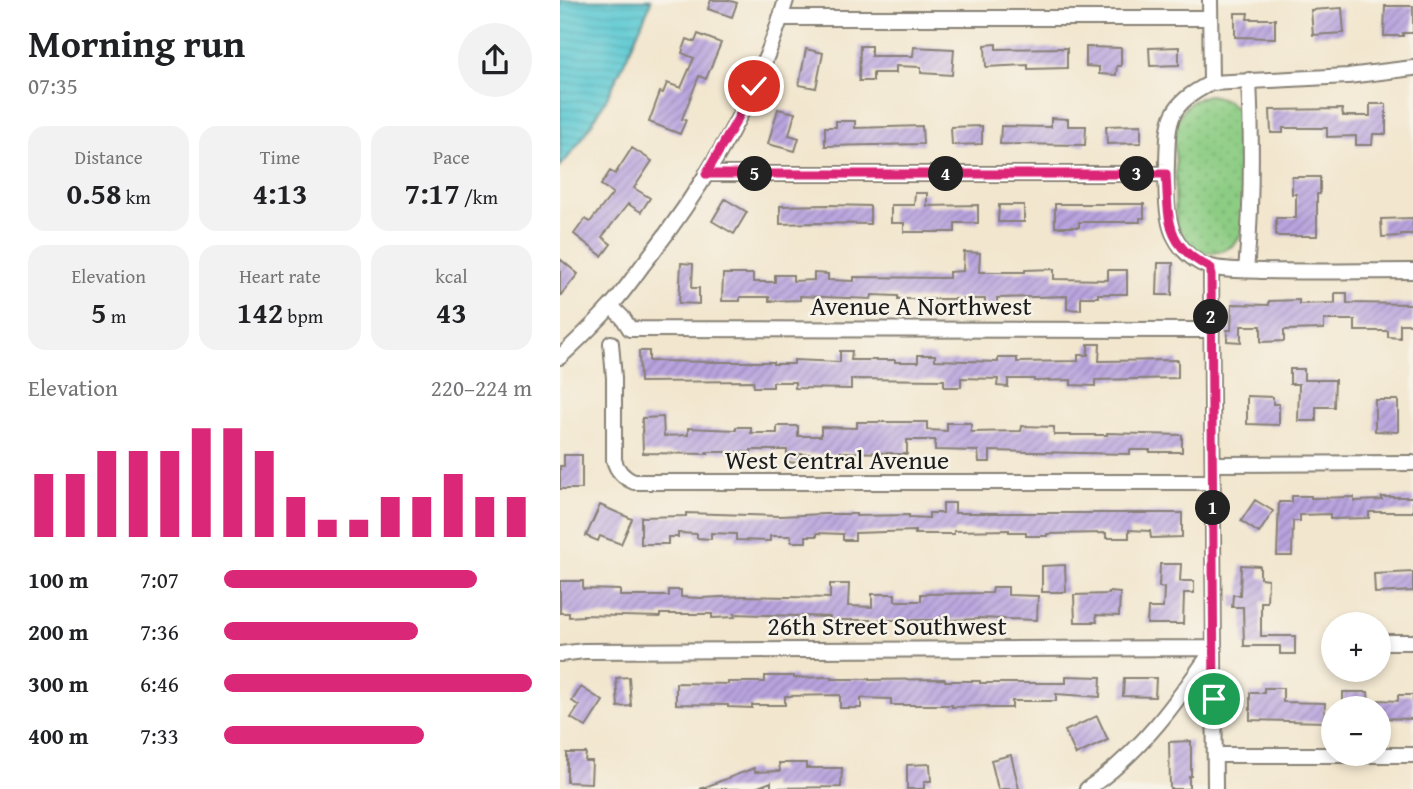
<!DOCTYPE html>
<html lang="en">
<head>
<meta charset="utf-8">
<style>
	:root { --surface:#fff; --page:#f2f2f2; --text:#202124; --muted:#757577; --accent:#db2777 }
	body { margin:0; font-family:"Gentium Book Plus",serif; background:var(--page); color:var(--text); height:100vh; display:flex; flex-direction:column; font-size:26px; white-space:nowrap }
	* { box-sizing:border-box; margin:0 }
	p { font-size:23px; color:var(--muted) }
	.icon { flex:none; width:38px; height:38px; fill:none; stroke:currentColor; stroke-width:2; stroke-linecap:round; stroke-linejoin:round }
	.map { position:relative; flex:1; overflow:hidden }
	.sheet { display:flex; flex-direction:column; background:var(--surface); width:560px }
	.sheet>* { flex:none }
	.fabs { position:absolute; left:761px; top:612px; display:grid; gap:14px }
	.fabs a { display:grid; place-items:center; width:70px; height:70px; border-radius:50%; background:var(--surface); box-shadow:0 4px 10px #0003; font-size:35px }
	.pin { position:absolute; display:grid; place-items:center; width:60px; height:60px; color:#fff; margin:-30px; border:4px solid #fff; border-radius:50%; box-shadow:0 2px 7px #0007 }
	.km { position:absolute; width:35px; height:35px; margin:-18px; border-radius:50%; background:#222; color:#fff; font-size:19px; line-height:35px; text-align:center }
	.round { display:grid; place-items:center; flex:none; width:74px; height:74px; border-radius:37px; background:var(--page) }
	.summary { display:flex; align-items:center; justify-content:space-between; height:119px; padding:0 28px }
	h1 { font-size:38px; font-weight:700; line-height:52px }
	.figures { display:grid; grid-template-columns:repeat(3,1fr); gap:10px; height:119px; padding:7px 28px }
	.figures div { display:grid; align-content:center; border-radius:18px; background:var(--page); text-align:center }
	.figures b { font-size:30px; font-weight:700 }
	.figures small { font-size:19px; font-weight:400 }
	.figures p { font-size:19px }
	.chart { height:196px; padding:14px 28px }
	.chart p { display:flex; justify-content:space-between }
	.chart svg { width:100%; height:126px; margin-top:7px; stroke:var(--accent); stroke-width:6 }
	ul { padding:0 28px; list-style:none; font-size:23px }
	li { display:grid; grid-template-columns:112px 84px 1fr; align-items:center; height:52px }
	li i { height:18px; border-radius:9px; background:var(--accent) }
	main { display:flex; flex:1; min-height:0 }
	.map>svg:first-child { display:block }
	.park { fill:url(#park-dots); stroke:#547450; stroke-width:2 }
	.water { fill:url(#water-rules); stroke:#3c7278; stroke-width:2 }
	.building { fill:url(#building-hatch) }
	.lines { fill:none; stroke-linecap:round; stroke-linejoin:round }
	.minor-casing { stroke:#878175; stroke-width:18 }
	.minor { stroke:#fff; stroke-width:14 }
	.route-casing { stroke:#fff; stroke-width:14 }
	.route { stroke:#db2777; stroke-width:9 }
	.labels { text-anchor:middle; dominant-baseline:central; stroke-width:5; stroke-linejoin:round; paint-order:stroke }
	.street-label { font-size:26px; fill:#1c1c1c; stroke:#f7f3e8 }
</style>
</head>
<body>
<main>
<section class="sheet">
<div class="summary"><div><h1>Morning run</h1><p>07:35</p></div><a class="round"><svg class="icon" aria-label="share" viewBox="0 0 24 24"><path d="M12 15V3M7 8l5-5 5 5M5 13v7h14v-7"/></svg></a></div>
<div class="figures">
<div><p>Distance</p><b>0.58<small> km</small></b></div>
<div><p>Time</p><b>4:13</b></div>
<div><p>Pace</p><b>7:17<small> /km</small></b></div>
</div>
<div class="figures">
<div><p>Elevation</p><b>5<small> m</small></b></div>
<div><p>Heart rate</p><b>142<small> bpm</small></b></div>
<div><p>kcal</p><b>43</b></div>
</div>
<div class="chart"><p><span>Elevation</span>220–224 m</p>
<svg viewBox="0 0 160 44" preserveAspectRatio="none"><path d="M5 44V22M15 44V22M25 44V14M35 44V14M45 44V14M55 44V6M65 44V6M75 44V14M85 44V30M95 44V38M105 44V38M115 44V30M125 44V30M135 44V22M145 44V30M155 44V30"/></svg>
</div>
<ul>
<li><b>100 m</b>7:07<i style="width:82%"></i></li>
<li><b>200 m</b>7:36<i style="width:63%"></i></li>
<li><b>300 m</b>6:46<i style="width:100%"></i></li>
<li><b>400 m</b>7:33<i style="width:65%"></i></li>
</ul>
</section>
<div class="map">
<svg width="853" height="789" viewBox="0 0 853 789">
	<defs>
		<pattern id="park-dots" width="8" height="8" patternUnits="userSpaceOnUse" patternTransform="scale(1.75)"><rect width="8" height="8" fill="#8ccc83"/><path d="M2 2h.1M6 6h.1" fill="none" stroke="#78af71" stroke-width="1.8" stroke-linecap="round"/></pattern>
		<pattern id="water-rules" width="6" height="5" patternUnits="userSpaceOnUse" patternTransform="scale(1.75)"><rect width="6" height="5" fill="#5cc9d3"/><path d="M0 2.5h6" fill="none" stroke="#4facb5"/></pattern>
		<pattern id="building-hatch" width="6" height="6" patternUnits="userSpaceOnUse" patternTransform="scale(1.75)"><rect width="6" height="6" fill="#b9a4df"/><path d="M-1 1l2-2M0 6l6-6M5 7l2-2" fill="none" stroke="#9685b4"/></pattern>
	</defs>
	<rect width="100%" height="100%" fill="#f7f3e8"/>
	<filter id="ink" filterUnits="userSpaceOnUse"><feTurbulence type="fractalNoise" baseFrequency=".0143" numOctaves="2"/><feDisplacementMap in="SourceGraphic" scale="14" xChannelSelector="R" yChannelSelector="G"/><feConvolveMatrix kernelMatrix="1 2 1 2 8 2 1 2 1" color-interpolation-filters="sRGB"/></filter>
	<filter id="wash" filterUnits="userSpaceOnUse"><feTurbulence type="fractalNoise" baseFrequency=".00686" numOctaves="4" result="noise"/><feDisplacementMap in="SourceGraphic" scale="28" xChannelSelector="R" yChannelSelector="G"/><feGaussianBlur stdDeviation="1.57" result="paint"/><feColorMatrix in="noise" values="0 0 0 0 0 0 0 0 0 0 0 0 0 0 0 0 0 1.4 0 .05"/><feComposite in="paint" operator="in"/></filter>
	<g filter="url(#wash)">
		<rect width="100%" height="100%" fill="#f2e6ce"/>
		<path class="park" d="M649 95C667 98 676 105 684 121L685 221C683 229 682 235 677 241 663 257 633 257 621 237 618 232 616 223 616 216 614 199 616 181 616 163 615 150 612 132 617 120 623 106 634 98 649 95Z"/>
		<path class="water" d="M0 0H91L90 5C65 61 41 121 0 167Z"/>
		<g id="blocks">
			<path class="building" d="M151 0H168L177 3 172 17 148 9Z
				M825 6H853V33H843V36H824Z
				M782 8 784 33 753 35 751 10Z
				M675 13H688L687 19H715V38L675 37Z
				M138 34 161 43 146 79 139 76 122 119 126 120 120 134 89 122 100 92 103 93 107 83 121 88 134 58 122 53 127 39 135 42Z
				M436 44V49L507 48V68L468 69V65L426 67 425 45Z
				M300 46H311V56H353L354 47 394 49 392 75 361 73V67L336 66V73H313V81H299Z
				M526 47 561 48V66H557L556 75 539 74V67L526 66Z
				M619 47V65L590 66 589 48Z
				M246 49 263 53 256 88 239 85Z
				M810 104H826V134H813L812 145H796V136L767 137V128H723V133H711L710 110 782 109 783 116H810Z
				M218 109 235 113 229 135 239 138 235 151 208 144Z
				M491 118 508 119V126H526L525 145 440 144 441 126 491 127Z
				M276 121H295V128L362 126 363 144 265 146V127H276Z
				M581 125V143L547 144 546 126Z
				M422 126V144L392 145 391 127Z
				M72 148 92 161 74 188 90 198 81 212 68 204 42 237 51 244 42 256 14 234 25 219 30 222 53 193 41 185 50 171 55 174Z
				M732 177H760V194H757V236H716V218H736V194H732Z
				M355 193H367V206L418 205V223H395V232H344V223H331V205H354Z
				M165 199 187 212 174 234 152 221Z
				M495 204H584V218H580V222H519V227H495Z
				M269 205 310 206V224L255 223 220 224V206Z
				M439 205H464V222H438Z
				M853 218V234H841V236L822 237 821 219Z
				M404 252 420 253 419 272H465V270L494 269V279L548 280V270H567V294H538V297H521V310L507 309V296L437 298V309H425V299H338V296L312 295 311 299 240 296V300L209 301V297H180V301H162L163 274H193V282H215V275H233V281L254 280V273L268 274V280L294 281V277L389 278V272L403 271Z
				M0 259 18 274 0 296Z
				M121 263 133 264 132 288H139V304L119 303Z
				M598 263H613L612 295H597Z
				M775 293H787V303L853 304V324H840V338L828 337V331H795V320H764V329L724 330V341L701 342V326H681V342L667 341V330H671L672 304 709 305V301L739 300V304L775 303Z
				M528 344H540L539 361 618 360V378L535 380V386L511 385V380L474 381V379H448V387L437 386 438 379 401 378V387H384V380L291 379V389L235 388V382H213V387H194L193 381 80 382 79 351H89V361L160 362H213V364H234V360L280 362V351H292L291 360H335V362H358V355H375V360L438 362V358H457V362L518 361V355H528Z
				M730 369H744V380H775L774 407H756V421H738L739 384H730Z
				M687 396 713 397V404H719V425L687 424Z
				M815 400H838V432L815 431Z
				M103 417 104 436 128 435V428L176 430V427H191V433H217V426H238V436H261V427L297 428V422H367V430L387 431V423H411V432L461 431 462 426 494 427V435H547V433L622 435V452H590V450H570V454L430 451V462H419L418 451 375 450V440H347V454H332V453L280 452V454H238V463L227 462V450H191V452H147L148 454 83 453 82 418Z
				M4 455H22V489H0V466H4Z
				M732 496H751V498L794 497V501L822 500V497H853V512H809V518L770 519V514L740 515V521H733L732 556H717L719 502H732Z
				M695 500 713 511 699 533 681 521Z
				M383 503H395V513H622V537L591 538 590 531 569 530V538H546V533L487 534V536H466V532H449V530L394 531V534H355V531L295 533V540H283V534L257 533V536H246V542H231V536H210V541L176 540V534L151 533V539L137 538V534L118 533V537H108V544H81V517L126 516V513L220 516 265 514H296V516L349 515V517L369 518V513H383Z
				M40 505 72 519 61 544 40 536 38 541 26 536Z
				M600 564H621L620 581H634V593H624L623 624H587L588 608H603L604 588 599 587Z
				M505 565 506 592H482V566Z
				M681 565 700 566V578L708 579 707 602H701V636H735V654H720V646H684L683 607H672L673 595H680Z
				M853 572V591L815 593 814 574Z
				M0 581H23V589L60 590V596H109V590H121V597L141 598 184 596 270 598V584H289L288 606 312 607V594H335V601H361V594L432 593 433 587H448V595L478 596 477 620 418 618V619L388 620H270V617L174 614 175 617 152 618V614H100V617L23 615V616L9 617V613H0Z
				M549 592 560 593 559 616 536 615 537 622H515L514 595 549 594Z
				M205 676H234V678L272 677V679H309V680L385 679V681H420V683H506V676L541 677 540 697 496 694V701H452V708H428V706L392 707V705H331V699L301 698V708H280V695L225 696V705H192V708L168 707V705L116 704V683L168 684V682H205Z
				M69 677 71 706 58 707 56 678Z
				M564 678H596L595 697 563 696Z
				M21 687 43 701 26 727 11 718 19 706 12 701Z
				M704 688H723V702L765 703 764 722 690 720V693H704Z
				M783 692H808L809 709H783Z
				M838 695H853V719L819 718V700L838 701Z
				M537 716 548 740 516 755 505 731Z
				M631 741V776H629V789H610L609 742Z
				M7 753H26L25 761H32L31 783 7 782Z
				M451 755 459 789H438L431 760Z
				M219 763H246V768H282L281 787 211 788V782L193 789H140L194 768 195 772 220 771Z
				M370 764 371 781H364V789H347V765Z"/>
		</g>
	</g>
	<g filter="url(#ink)">
		<use href="#blocks" fill-opacity="0" stroke="#878175" stroke-width="2"/>
		<g class="lines">
			<defs>
				<path id="minor" d="M650 0 651 83
					M220 18H650
					M853 68 788 76 651 83C608 105 608 118 607 164 606 184 605 220 615 237 622 251 635 263 651 267 665 271 688 270 704 271 753 272 803 271 853 271
					M146 174H606
					M651 268 655 789
					M686 270C692 207 692 144 689 80
					M51 306 63 318 70 329
					M70 329 652 330
					M51 343 54 378V460C57 471 64 478 74 482H652
					M0 357C17 341 34 325 49 308 61 295 72 280 82 266 144 187 198 97 226 0
					M653 464 853 463
					M823 642H853
					M0 654 24 651 654 648
					M655 755H853
					M527 789C581 753 618 700 654 648"/>
			</defs>
			<use href="#minor" class="minor-casing"/>
			<use href="#minor" class="minor"/>
		</g>
	</g>
	<g class="lines" filter="url(#ink)">
		<defs>
			<path id="route" d="M194 86 177 120 146 174H606C609 219 604 246 651 268L654 699"/>
		</defs>
		<use href="#route" class="route-casing"/>
		<use href="#route" class="route"/>
	</g>
	<g class="labels">
		<g class="street-label">
			<text x="361" y="305">Avenue A Northwest</text>
			<text x="277" y="459">West Central Avenue</text>
			<text x="327" y="625">26th Street Southwest</text>
		</g>
	</g>
</svg>
<div class="fabs">
<a>+</a>
<a>−</a>
</div>
<div class="pin" style="left:654px;top:699px;background:#1e9e55"><svg class="icon" aria-label="arrive" viewBox="0 0 24 24"><path d="M6 21V4h12l-3 4 3 4H6"/></svg></div>
<div class="pin" style="left:194px;top:86px;background:#d93025"><svg class="icon" aria-label="check" viewBox="0 0 24 24"><path d="M5 12l5 5 9-10"/></svg></div>
<b class="km" style="left:653px;top:508px">1</b>
<b class="km" style="left:651px;top:317px">2</b>
<b class="km" style="left:577px;top:174px">3</b>
<b class="km" style="left:386px;top:174px">4</b>
<b class="km" style="left:195px;top:174px">5</b>
</div>
</main>
</body>
</html>
